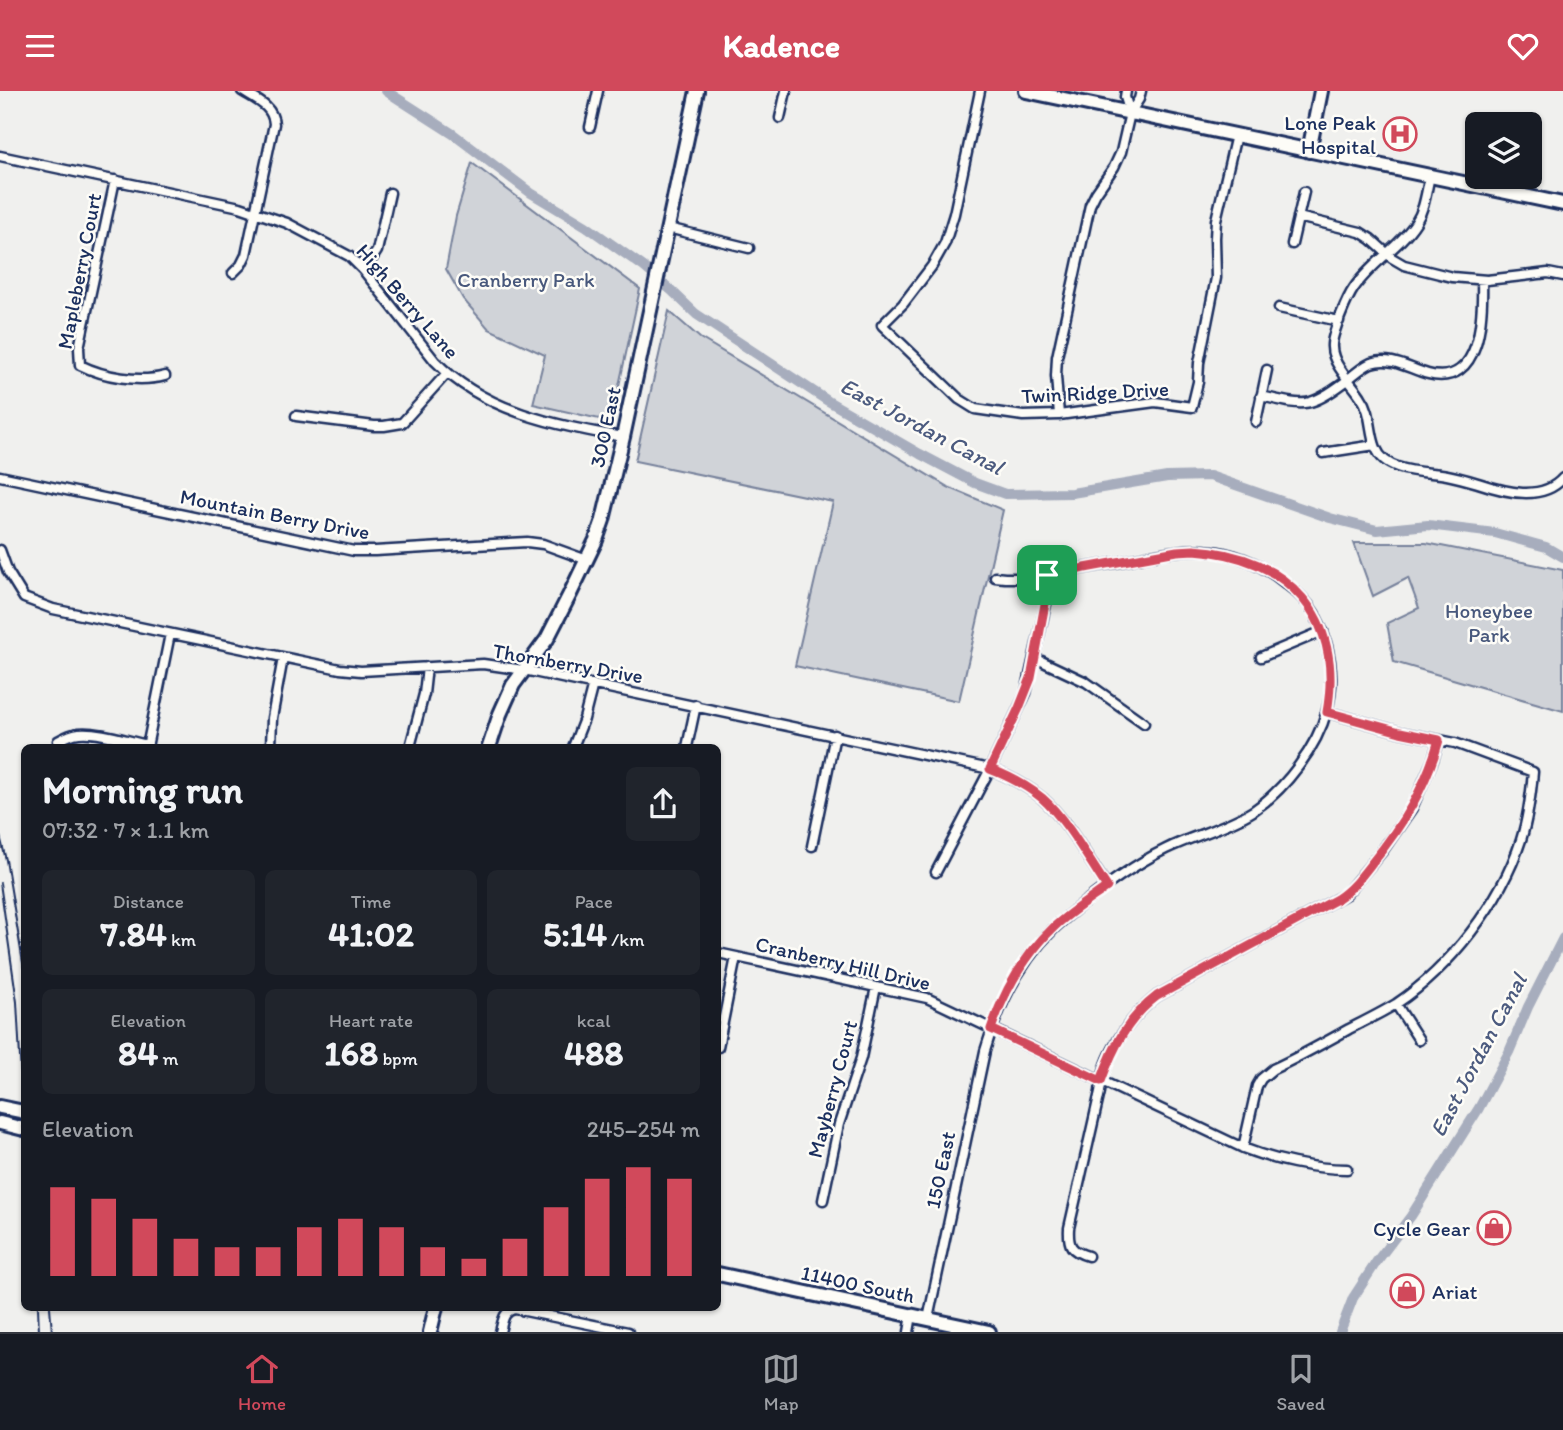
<!DOCTYPE html>
<html lang="en">
<head>
<meta charset="utf-8">
<style>
	:root { --surface:#171b24; --page:#20242c; --text:#f1f3f6; --muted:#9ea1a6; --line:#363941; --accent:#d1495b }
	body { margin:0; font-family:Itim,sans-serif; background:var(--page); color:var(--text); height:100vh; display:flex; flex-direction:column; font-size:26px; white-space:nowrap }
	* { box-sizing:border-box; margin:0 }
	p { font-size:23px; color:var(--muted) }
	.icon { flex:none; width:38px; height:38px; fill:none; stroke:currentColor; stroke-width:2; stroke-linecap:round; stroke-linejoin:round }
	.map { position:relative; flex:1; overflow:hidden }
	.details { position:absolute; left:21px; top:653px; width:700px; height:567px; display:flex; flex-direction:column; background:var(--surface); border-radius:10px; box-shadow:0 2px 5px #0004 }
	.details>* { flex:none }
	.controls { position:absolute; left:1465px; top:21px; display:grid; gap:14px }
	.controls a { display:grid; place-items:center; width:77px; height:77px; border-radius:10px; background:var(--surface); box-shadow:0 2px 5px #0004; font-size:35px }
	.pin { position:absolute; display:grid; place-items:center; width:60px; height:60px; color:#fff; margin:-30px; border-radius:14px; box-shadow:0 4px 10px #0006 }
	.round { display:grid; place-items:center; flex:none; width:74px; height:74px; border-radius:10px; background:var(--page) }
	.headline { display:flex; align-items:center; justify-content:space-between; height:119px; padding:0 21px }
	h1 { font-size:38px; font-weight:700; line-height:52px }
	.stats { display:grid; grid-template-columns:repeat(3,1fr); gap:10px; height:119px; padding:7px 21px }
	.stats div { display:grid; align-content:center; border-radius:10px; background:var(--page); text-align:center }
	.stats b { font-size:35px; font-weight:700 }
	.stats small { font-size:19px; font-weight:400 }
	.stats p { font-size:19px }
	.chart { height:196px; padding:14px 21px }
	.chart p { display:flex; justify-content:space-between }
	.chart svg { width:100%; height:126px; margin-top:7px; stroke:var(--accent); stroke-width:6 }
	header { display:flex; justify-content:space-between; align-items:center; height:91px; padding:0 21px; background:var(--accent); color:#fff; font-size:32px; font-weight:700 }
	.tabs { display:flex; justify-content:space-around; align-items:center; height:98px; border-top:2px solid var(--line); background:var(--surface); font-size:19px; color:var(--muted) }
	.tabs a { display:grid; justify-items:center; gap:4px }
	.tabs .on { color:var(--accent) }
	.map>svg:first-child { display:block }
	.green { fill:#d0d3d8; stroke:#76819b; stroke-width:2 }
	.lines { fill:none; stroke-linecap:round; stroke-linejoin:round }
	.canal { stroke:#a7adbd; stroke-width:10 }
	.street-casing { stroke:#1b2f5e; stroke-width:13 }
	.secondary-casing { stroke:#1b2f5e; stroke-width:18 }
	.primary-casing { stroke:#1b2f5e; stroke-width:18 }
	.street { stroke:#fdfcf7; stroke-width:8 }
	.secondary { stroke:#fdfcf7; stroke-width:12 }
	.primary { stroke:#fdfcf7; stroke-width:12 }
	.tram { stroke:#1b2f5e; stroke-width:2 }
	.route-casing { stroke:#fff; stroke-width:14 }
	.route { stroke:#d1495b; stroke-width:9 }
	.labels { text-anchor:middle; dominant-baseline:central; stroke-width:5; stroke-linejoin:round; paint-order:stroke }
	.poi-label { font-size:21px; fill:#1b2f5e; stroke:#fdfcf7; text-anchor:end }
	.street-label { font-size:21px; fill:#1b2f5e; stroke:#fdfcf7 }
	.park-label { font-size:21px; fill:#48587c; stroke:#fdfcf7 }
	.water-label { font-size:23px; font-style:italic; fill:#4c5b7f; stroke:#fdfcf7 }
</style>
</head>
<body>
<header><svg class="icon" aria-label="menu" viewBox="0 0 24 24"><path d="M4 6h16M4 12h16M4 18h16"/></svg>Kadence<svg class="icon" aria-label="heart" viewBox="0 0 24 24"><path d="M12 20l-8-8c-3-5 5-10 8-4 3-6 11-1 8 4z"/></svg></header>
<div class="map">
<svg width="1563" height="1241" viewBox="0 0 1563 1241">
	<rect width="100%" height="100%" fill="#f0f0ee"/>
	<filter id="ink" filterUnits="userSpaceOnUse"><feTurbulence type="fractalNoise" baseFrequency=".0143" numOctaves="2"/><feDisplacementMap in="SourceGraphic" scale="14" xChannelSelector="R" yChannelSelector="G"/><feConvolveMatrix kernelMatrix="1 2 1 2 8 2 1 2 1" color-interpolation-filters="sRGB"/></filter>
	<g filter="url(#ink)">
		<path class="green" d="M472 72 640 198 612 327 608 330 533 313 545 264 489 238 463 208 446 178 456 125Z
			M669 220 700 247 948 396 1003 419 959 610 795 575 833 411 635 370Z
			M1354 452H1426L1563 479V620L1394 571 1387 532 1419 517 1408 487 1373 505Z"/>
		<g class="lines">
			<path class="canal" d="M386 0 453 43 531 102 586 135 644 176 671 199 696 223 828 310 920 363 975 392 1005 403 1072 402 1167 386 1210 385 1330 427 1377 439 1428 434 1495 442 1546 456 1563 466
				M1340 1241 1353 1207 1377 1170 1411 1125 1479 1017 1509 961 1528 916 1563 847"/>
			<defs>
				<path id="street" d="M980 0 954 123 945 152 932 175 903 213 882 234 959 308 975 318 1023 325 1059 324 1155 311 1192 316 1198 291 1199 272 1216 187 1215 147 1216 129 1236 44
					M1126 0 1125 6 1130 22
					M780 27 786 0
					M590 36 598 0
					M0 65 240 116 287 132 349 165 364 180 435 270C485 321 555 334 623 346
					M1430 85C1426 101 1425 117 1416 131 1400 156 1371 172 1354 197 1347 207 1343 219 1338 231 1334 243 1329 254 1334 266 1339 281 1353 293 1361 306 1372 321 1369 340 1376 357 1386 383 1425 380 1447 384 1457 386 1468 389 1478 392 1505 401 1542 411 1563 387
					M115 89 79 257 80 274C104 286 139 292 165 285
					M1298 126 1360 141 1371 148 1392 167 1404 174 1452 186 1487 189 1548 182 1563 185
					M668 137 749 157
					M1292 153 1304 101
					M364 180 377 160 390 102
					M233 182 241 174 246 164 274 33C273 15 256 9 242 0
					M1279 217 1339 230
					M1261 305C1305 315 1308 318 1345 291 1353 284 1362 276 1371 272 1392 265 1409 278 1428 283 1482 297 1483 223 1482 189
					M1059 324 1056 285 1057 266 1090 114 1096 102 1114 76 1121 61 1130 22 1139 8 1141 0
					M296 325 374 335H384L402 332 447 282
					M1256 331 1267 279
					M1323 362 1375 354
					M0 385 354 460H375L527 451 543 453 587 469
					M0 459 8 481 24 507 53 518 340 578 361 580 483 573 524 579 990 678C1008 685 1026 694 1042 707 1067 729 1088 768 1107 795
					M1261 566 1323 540
					M1035 567 1086 591 1144 632
					M58 650C65 646 71 643 79 642 98 640 128 650 148 654
					M147 656 170 543
					M271 656 272 627 283 567
					M410 656 424 603 427 576
					M573 656 584 628 593 593
					M687 656 696 614
					M812 755 835 644
					M936 781 990 678 1026 602 1046 513 1047 484
					M718 862 927 907 1243 1057C1273 1069 1314 1078 1347 1078
					M1396 913 1419 949
					M718 956 736 866
					M1243 1057 1257 995 1261 988 1273 978C1299 966 1324 952 1349 938 1365 930 1381 922 1396 913 1450 877 1501 811 1521 749 1528 727 1531 704 1533 681L1455 652 1400 641 1327 621
					M823 1109 839 1033 861 967 876 896
					M1088 1165C1071 1160 1068 1155 1069 1137L1100 1001C1103 964 1129 927 1157 905L1346 803 1383 759 1412 717 1433 669 1439 649
					M928 1228 985 960C1001 906 1026 859 1070 823 1098 800 1133 774 1166 758 1194 744 1226 737 1253 720 1285 698 1317 657 1327 619 1336 587 1330 551 1314 522 1307 510 1296 500 1285 492 1255 467 1216 455 1177 460 1158 462 1139 467 1120 471 1089 476 1057 482 1026 487H1005L995 486
					M500 1241C503 1230 503 1220 515 1218L628 1241
					M909 1241 912 1224"/>
				<path id="secondary" d="M1026 0 1563 113
					M1309 60 1321 0
					M489 656 500 623 513 594 547 548 570 503 596 449 603 429 623 346 697 0
					M430 1241 436 1216"/>
				<path id="primary" d="M0 1016 24 1021
					M0 1032 24 1038
					M718 1183 989 1241"/>
			</defs>
			<use href="#street" class="street-casing"/>
			<use href="#secondary" class="secondary-casing"/>
			<use href="#primary" class="primary-casing"/>
			<use href="#street" class="street"/>
			<use href="#secondary" class="secondary"/>
			<use href="#primary" class="primary"/>
			<path class="tram" d="M0 745 6 769 24 878
				M0 792 17 911 24 1041
				M38 1216 39 1241
				M50 1216 52 1241"/>
		</g>
	</g>
	<g class="lines" filter="url(#ink)">
		<defs>
			<path id="route" d="M1194 459C1288 465 1344 526 1327 621L1400 641 1439 649C1426 696 1402 735 1371 773 1361 786 1351 799 1337 808L1157 905C1128 927 1113 956 1101 990L991 938C1004 900 1025 864 1054 836 1070 821 1089 809 1107 796 1088 768 1067 729 1042 707 1026 694 1008 685 990 678L1019 617 1031 587 1045 513 1047 484 1177 460Z"/>
		</defs>
		<use href="#route" class="route-casing"/>
		<use href="#route" class="route"/>
	</g>
	<defs>
		<symbol id="hospital-ring" viewBox="-11 -11 22 22"><circle r="9.5" fill="#fdfcf7" stroke="#d1495b" stroke-width="1.5"/><path d="M-5-5h3v3.5h4V-5h3V5h-3V1.5h-4V5h-3Z" fill="#d1495b"/></symbol>
		<symbol id="shop-ring" viewBox="-11 -11 22 22"><circle r="9.5" fill="#fdfcf7" stroke="#d1495b" stroke-width="1.5"/><path d="M-5-2.5h2.3a2.7 3.5 0 0 1 5.4 0H5L5.5 6h-11ZM-1.5-2.5h3a1.5 2.3 0 0 0-3 0Z" fill="#d1495b"/></symbol>
	</defs>
	<g fill-rule="evenodd">
		<use href="#hospital-ring" x="1381" y="24" width="38" height="38"/>
		<use href="#shop-ring" x="1475" y="1118" width="38" height="38"/>
		<use href="#shop-ring" x="1388" y="1181" width="38" height="38"/>
	</g>
	<g class="labels">
		<g class="poi-label">
			<text x="1376" y="31">Lone Peak<tspan x="1376" dy="24">Hospital</tspan></text>
			<text x="1470" y="1137">Cycle Gear</text>
			<text x="1432" y="1200" text-anchor="start">Ariat</text>
		</g>
		<g class="street-label">
			<text transform="translate(79 180) rotate(-79)">Mapleberry Court</text>
			<text transform="translate(408 210) rotate(49)">High Berry Lane</text>
			<text transform="translate(1095 301) rotate(-3)">Twin Ridge Drive</text>
			<text transform="translate(605 336) rotate(-78)">300 East</text>
			<text transform="translate(275 423) rotate(11)">Mountain Berry Drive</text>
			<text transform="translate(568 572) rotate(10)">Thornberry Drive</text>
			<text transform="translate(843 872) rotate(13)">Cranberry Hill Drive</text>
			<text transform="translate(832 998) rotate(-75)">Mayberry Court</text>
			<text transform="translate(940 1079) rotate(-78)">150 East</text>
			<text transform="translate(858 1193) rotate(12)">11400 South</text>
		</g>
		<g class="park-label">
			<text x="526" y="188">Cranberry Park</text>
			<text x="1489" y="519">Honeybee<tspan x="1489" dy="24">Park</tspan></text>
		</g>
		<g class="water-label">
			<text transform="translate(922 335) rotate(28)">East Jordan Canal</text>
			<text transform="translate(1478 964) rotate(-62)">East Jordan Canal</text>
		</g>
	</g>
</svg>
<div class="controls">
<a><svg class="icon" aria-label="layers" viewBox="0 0 24 24"><path d="M12 4l9 5-9 5-9-5zM3 14l9 5 9-5"/></svg></a>
</div>
<div class="pin" style="left:1047px;top:484px;background:#1e9e55"><svg class="icon" aria-label="arrive" viewBox="0 0 24 24"><path d="M6 21V4h12l-3 4 3 4H6"/></svg></div>
<section class="details">
<div class="headline"><div><h1>Morning run</h1><p>07:32 · 7 × 1.1 km</p></div><a class="round"><svg class="icon" aria-label="share" viewBox="0 0 24 24"><path d="M12 15V3M7 8l5-5 5 5M5 13v7h14v-7"/></svg></a></div>
<div class="stats">
<div><p>Distance</p><b>7.84<small> km</small></b></div>
<div><p>Time</p><b>41:02</b></div>
<div><p>Pace</p><b>5:14<small> /km</small></b></div>
</div>
<div class="stats">
<div><p>Elevation</p><b>84<small> m</small></b></div>
<div><p>Heart rate</p><b>168<small> bpm</small></b></div>
<div><p>kcal</p><b>488</b></div>
</div>
<div class="chart"><p><span>Elevation</span>245–254 m</p>
<svg viewBox="0 0 160 44" preserveAspectRatio="none"><path d="M5 44V13M15 44V17M25 44V24M35 44V31M45 44V34M55 44V34M65 44V27M75 44V24M85 44V27M95 44V34M105 44V38M115 44V31M125 44V20M135 44V10M145 44V6M155 44V10"/></svg>
</div>
</section>
</div>
<nav class="tabs">
<a class="on"><svg class="icon" aria-label="home" viewBox="0 0 24 24"><path d="M3 11l9-7 9 7M6 9v11h12V9"/></svg>Home</a>
<a><svg class="icon" aria-label="map" viewBox="0 0 24 24"><path d="M3 6l6-2 6 2 6-2v14l-6 2-6-2-6 2zM9 4v14M15 6v14"/></svg>Map</a>
<a><svg class="icon" aria-label="saved" viewBox="0 0 24 24"><path d="M7 4h10v16l-5-4-5 4z"/></svg>Saved</a>
</nav>
</body>
</html>
